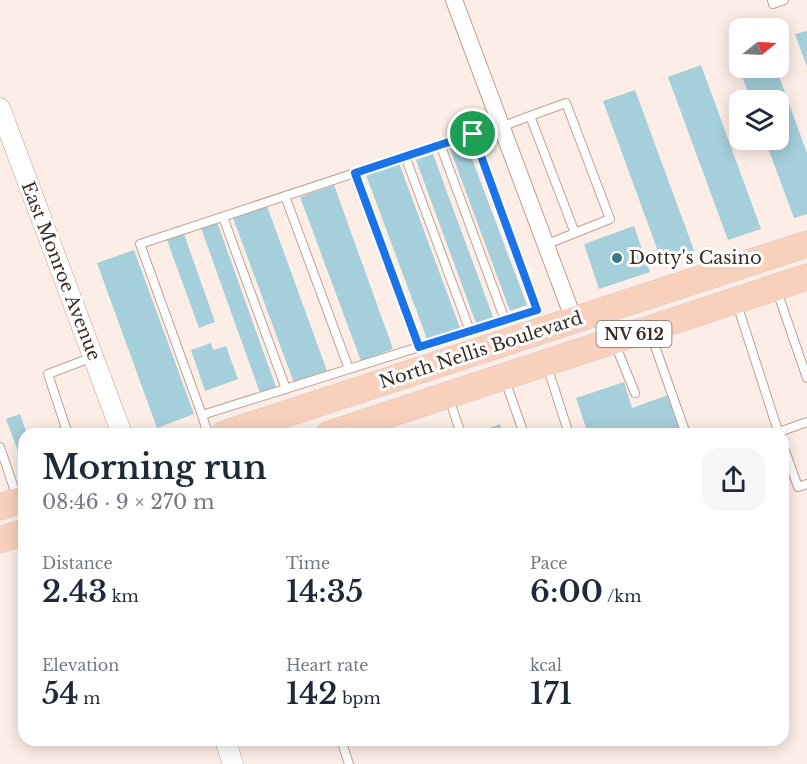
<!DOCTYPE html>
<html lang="en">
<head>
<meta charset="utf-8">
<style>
	:root { --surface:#fff; --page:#f6f6f7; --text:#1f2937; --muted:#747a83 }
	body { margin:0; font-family:"Libre Baskerville",serif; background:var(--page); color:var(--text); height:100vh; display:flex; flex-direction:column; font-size:22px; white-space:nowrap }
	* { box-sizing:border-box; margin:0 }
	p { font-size:20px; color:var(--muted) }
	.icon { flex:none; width:33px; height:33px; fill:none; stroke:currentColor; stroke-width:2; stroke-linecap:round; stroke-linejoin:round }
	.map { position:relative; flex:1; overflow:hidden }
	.side { position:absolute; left:18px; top:428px; width:771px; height:318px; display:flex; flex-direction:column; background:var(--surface); border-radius:18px; box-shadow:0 3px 15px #0003 }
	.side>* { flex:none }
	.needle { width:39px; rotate:72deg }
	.tools { position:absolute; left:729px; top:18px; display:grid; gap:12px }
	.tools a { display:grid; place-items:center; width:60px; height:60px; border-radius:12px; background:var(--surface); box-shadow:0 3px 15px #0003; font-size:30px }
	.pin { position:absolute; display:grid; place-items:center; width:51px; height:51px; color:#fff; margin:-26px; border:3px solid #fff; border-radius:50%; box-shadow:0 2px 6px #0007 }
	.round { display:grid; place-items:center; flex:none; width:63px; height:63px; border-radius:18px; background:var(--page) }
	.headline { display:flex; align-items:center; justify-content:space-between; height:102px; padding:0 24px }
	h1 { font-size:33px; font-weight:600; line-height:45px }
	.metrics { display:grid; grid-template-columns:repeat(3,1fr); gap:9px; height:102px; padding:6px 24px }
	.metrics div { display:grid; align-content:center }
	.metrics b { font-size:30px; font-weight:600 }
	.metrics small { font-size:16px; font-weight:400 }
	.metrics p { font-size:16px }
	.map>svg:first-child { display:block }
	.building { fill:#a5cfdb }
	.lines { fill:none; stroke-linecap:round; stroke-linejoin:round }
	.service-casing { stroke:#c3a08f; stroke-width:10 }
	.minor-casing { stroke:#c3a08f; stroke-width:18 }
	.tertiary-casing { stroke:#c3a08f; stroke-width:21 }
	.primary-casing { stroke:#d0cdcb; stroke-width:27 }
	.service { stroke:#fff; stroke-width:8 }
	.minor { stroke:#fff; stroke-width:16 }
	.tertiary { stroke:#fff; stroke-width:20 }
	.primary { stroke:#f8d0bc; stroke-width:26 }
	.route-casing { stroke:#fff; stroke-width:12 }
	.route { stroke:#1a73e8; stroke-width:8 }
	.poi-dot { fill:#367989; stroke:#fff; stroke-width:2 }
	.labels { text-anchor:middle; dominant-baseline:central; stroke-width:6; stroke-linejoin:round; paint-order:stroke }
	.shield { fill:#fff; stroke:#766c67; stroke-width:1.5 }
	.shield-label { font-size:16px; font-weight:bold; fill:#3b2d26 }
	.poi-label { font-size:18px; fill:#3b2d26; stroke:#fff; text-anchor:start }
	.street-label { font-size:18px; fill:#3b2d26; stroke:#fff }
</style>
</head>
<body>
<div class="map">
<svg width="807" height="764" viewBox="0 0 807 764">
	<rect width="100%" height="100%" fill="#fcede6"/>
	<path class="building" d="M807 31V67L795 34Z
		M740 53V68H776L807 153V214L794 218 765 140H778V100H751L734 55Z
		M701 65 761 229 728 240 668 77Z
		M635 90 695 253 663 265 603 101Z
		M466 143 527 305 510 311 450 149Z
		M433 154 493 317 476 323 416 160Z
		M399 163 460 328 427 339 366 175Z
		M334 185 393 349 361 361 300 197Z
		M267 206 327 371 294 383 233 218Z
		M217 222 276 387 260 393 201 228Z
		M634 226 650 272 599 289 584 244Z
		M184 234 215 322 199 328 167 240Z
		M134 250 194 414 157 428 97 263Z
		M211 343 213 350 226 346 238 379 205 391 191 350Z
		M624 382 632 408 671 394 684 434H588L576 398Z
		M20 414 27 434H24V467L6 419Z
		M500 424 503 434H479L478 432Z"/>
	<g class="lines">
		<defs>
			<path id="service" d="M772 0 773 4 784 0
				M501 127 530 116
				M440 144 505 320
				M405 156 470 331
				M355 173 419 347
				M285 196 349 369
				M223 217 286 389
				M545 245 610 219 566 103 530 116 575 233
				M777 291 807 378
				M737 304 779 434
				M650 332 686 434
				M615 344 635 393
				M547 366 569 434
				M505 380 524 434
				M449 398 461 434
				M202 415 537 310 473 134 140 244 202 415 208 434
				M779 432 807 422
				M58 434 66 429
				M68 434 48 374 93 357
				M783 445 798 487 807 484
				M0 447 17 497
				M341 740 349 764"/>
			<path id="minor" d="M454 0 574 320"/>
			<path id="tertiary" d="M0 108 122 434
				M225 740 233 764"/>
			<path id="primary" d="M224 434 807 244
				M329 434 807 277
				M0 507 24 499
				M0 540 24 532"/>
		</defs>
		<use href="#service" class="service-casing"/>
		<use href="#minor" class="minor-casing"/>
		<use href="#tertiary" class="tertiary-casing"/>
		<use href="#primary" class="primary-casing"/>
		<use href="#service" class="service"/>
		<use href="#minor" class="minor"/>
		<use href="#tertiary" class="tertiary"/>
		<use href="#primary" class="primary"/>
	</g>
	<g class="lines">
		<defs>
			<path id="route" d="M473 134 537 310 419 347 355 173Z"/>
		</defs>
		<use href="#route" class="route-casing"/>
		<use href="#route" class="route"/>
	</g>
	<circle class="poi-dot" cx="617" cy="258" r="6"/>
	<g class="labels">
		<rect class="shield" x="596.5" y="321" width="75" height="26" rx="4.5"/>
		<g class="shield-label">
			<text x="634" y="334">NV 612</text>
		</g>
		<g class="poi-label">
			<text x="629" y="258">Dotty's Casino</text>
		</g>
		<g class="street-label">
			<text transform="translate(61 271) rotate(69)">East Monroe Avenue</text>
			<text transform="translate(481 350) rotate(-18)">North Nellis Boulevard</text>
		</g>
	</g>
</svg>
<div class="tools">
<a><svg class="needle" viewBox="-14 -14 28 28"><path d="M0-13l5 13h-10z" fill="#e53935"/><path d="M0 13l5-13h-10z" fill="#747a83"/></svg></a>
<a><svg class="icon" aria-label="layers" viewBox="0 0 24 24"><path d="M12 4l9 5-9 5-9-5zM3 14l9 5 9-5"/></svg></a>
</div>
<div class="pin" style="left:473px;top:134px;background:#1e9e55"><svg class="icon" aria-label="arrive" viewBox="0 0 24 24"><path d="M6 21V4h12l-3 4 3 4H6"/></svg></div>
<section class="side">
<div class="headline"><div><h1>Morning run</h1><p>08:46 · 9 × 270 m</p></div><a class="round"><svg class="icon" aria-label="share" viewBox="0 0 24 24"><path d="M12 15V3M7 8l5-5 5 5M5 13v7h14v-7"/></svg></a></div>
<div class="metrics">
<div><p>Distance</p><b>2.43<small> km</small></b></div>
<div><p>Time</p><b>14:35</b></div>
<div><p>Pace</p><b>6:00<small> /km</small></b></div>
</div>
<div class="metrics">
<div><p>Elevation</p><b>54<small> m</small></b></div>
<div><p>Heart rate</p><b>142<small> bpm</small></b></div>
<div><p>kcal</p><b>171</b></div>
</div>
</section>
</div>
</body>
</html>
